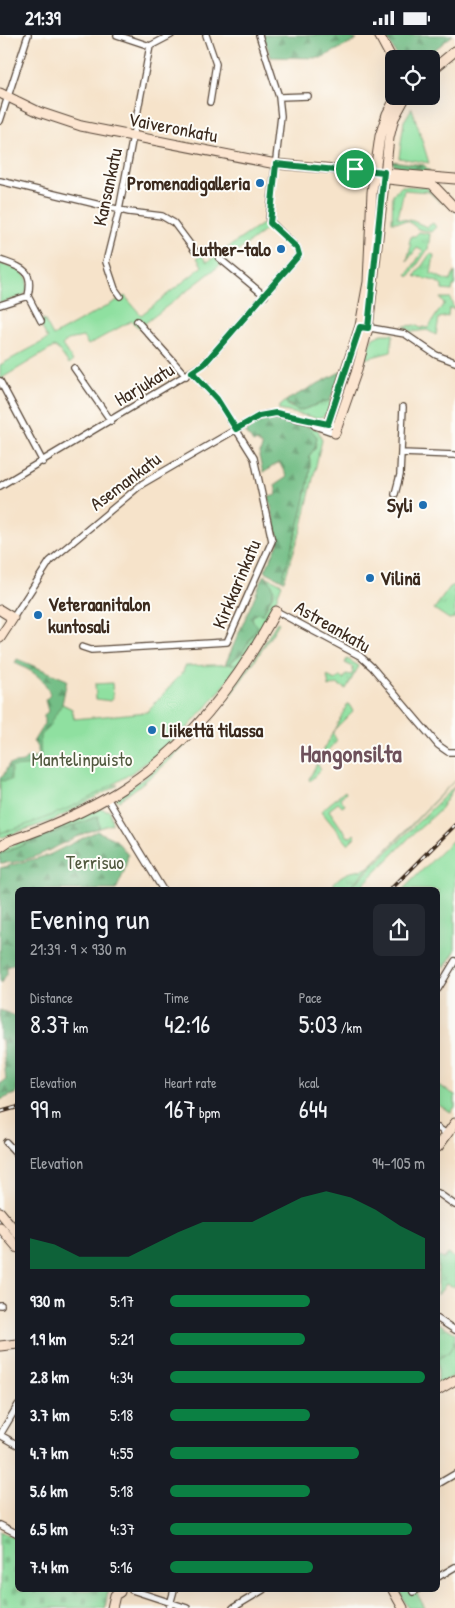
<!DOCTYPE html>
<html lang="en">
<head>
<meta charset="utf-8">
<style>
	:root { --surface:#171b24; --page:#242831; --text:#f1f3f6; --muted:#9ea1a6; --accent:#0b8043 }
	body { margin:0; font-family:"Patrick Hand",sans-serif; background:var(--page); color:var(--text); height:100vh; display:flex; flex-direction:column; font-size:19px; white-space:nowrap }
	* { box-sizing:border-box; margin:0 }
	p { font-size:16px; color:var(--muted) }
	.icon { flex:none; width:28px; height:28px; fill:none; stroke:currentColor; stroke-width:2; stroke-linecap:round; stroke-linejoin:round }
	.map { position:relative; flex:1; overflow:hidden }
	.side { position:absolute; left:15px; top:852px; width:425px; height:705px; display:flex; flex-direction:column; background:var(--surface); border-radius:8px; box-shadow:0 5px 20px #0002 }
	.side>* { flex:none }
	.controls { position:absolute; left:385px; top:15px; display:grid; gap:10px }
	.controls a { display:grid; place-items:center; width:55px; height:55px; border-radius:8px; background:var(--surface); box-shadow:0 5px 20px #0002; font-size:25px }
	.pin { position:absolute; display:grid; place-items:center; width:42px; height:42px; color:#fff; margin:-21px; border:2px solid #fff; border-radius:50%; box-shadow:0 1px 5px #0007 }
	.round { display:grid; place-items:center; flex:none; width:52px; height:52px; border-radius:8px; background:var(--page) }
	.head { display:flex; align-items:center; justify-content:space-between; height:85px; padding:0 15px }
	h1 { font-size:28px; font-weight:600; line-height:38px }
	.metrics { display:grid; grid-template-columns:repeat(3,1fr); gap:8px; height:85px; padding:5px 15px }
	.metrics div { display:grid; align-content:center }
	.metrics b { font-size:25px; font-weight:600 }
	.metrics small { font-size:14px; font-weight:400 }
	.metrics p { font-size:14px }
	.chart { height:140px; padding:10px 15px }
	.chart p { display:flex; justify-content:space-between }
	.chart svg { width:100%; height:90px; margin-top:5px; fill:var(--accent); opacity:.7 }
	ul { padding:0 15px; list-style:none; font-size:16px }
	li { display:grid; grid-template-columns:80px 60px 1fr; align-items:center; height:38px }
	li i { height:12px; border-radius:6px; background:var(--accent) }
	.status { display:flex; justify-content:space-between; align-items:center; height:35px; padding:0 25px; background:var(--surface); direction:ltr }
	.status svg { height:14px; fill:currentColor }
	.map>svg:first-child { display:block }
	.grass { fill:url(#grass-tufts); stroke:#65855f }
	.forest { fill:url(#forest-firs); stroke:#577452 }
	.cemetery { fill:url(#cemetery-stones); stroke:#65855f }
	.green { fill:#8fe0a0; stroke:#65855f }
	.lines { fill:none; stroke-linecap:round; stroke-linejoin:round }
	.street-casing { stroke:#574638; stroke-width:8 }
	.secondary-casing { stroke:#574638; stroke-width:11 }
	.street { stroke:#fff; stroke-width:5.5 }
	.secondary { stroke:#fce5d0; stroke-width:9 }
	.rail-casing { stroke:#3b2a1e; stroke-width:4 }
	.rail { stroke:#fdfcf7; stroke-width:2; stroke-dasharray:5.5; stroke-linecap:butt }
	.route-casing { stroke:#fff; stroke-width:10 }
	.route { stroke:#0b8043; stroke-width:6 }
	.poi-dot { fill:#1f6fb2; stroke:#fdfcf7; stroke-width:2 }
	.labels { text-anchor:middle; dominant-baseline:central; stroke-width:4; stroke-linejoin:round; paint-order:stroke }
	.street-label { font-size:19px; fill:#3b2a1e; stroke:#fdfcf7 }
	.poi-label { font-size:19px; font-weight:bold; fill:#3b2a1e; stroke:#fdfcf7; text-anchor:end }
	.park-label { font-size:19px; fill:#50583e; stroke:#fdfcf7 }
	.district-label { font-size:24px; font-weight:bold; fill:#6e515b; stroke:#fdfcf7 }
</style>
</head>
<body>
<div class="status"><b>21:39</b><svg viewBox="0 0 49 12"><path d="M0 12V9h3v3zM5 12V6h3v6zM10 12V3h3v9zM15 12V0h3v12zM26 1h20v11H26zM47 4h2v5h-2z"/></svg></div>
<div class="map">
<svg width="455" height="1573" viewBox="0 0 455 1573">
	<defs>
		<pattern id="grass-tufts" width="24" height="20" patternUnits="userSpaceOnUse" patternTransform="scale(1.25)"><rect width="24" height="20" fill="#8fe0a0"/><path d="M3 7l-1-3M5 7V3M7 7l1-3M15 17l-1-3M17 17v-4M19 17l1-3" fill="none" stroke="#7cc089"/></pattern>
		<pattern id="forest-firs" width="22" height="20" patternUnits="userSpaceOnUse" patternTransform="scale(1.25)"><rect width="22" height="20" fill="#73be86"/><path d="M5 1l3.5 6h-7zM16 11l3.5 6h-7z" fill="#609b6d"/></pattern>
		<pattern id="cemetery-stones" width="16" height="16" patternUnits="userSpaceOnUse" patternTransform="scale(1.25)"><rect width="16" height="16" fill="#8fe0a0"/><path d="M2 7V4a2 2 0 0 1 4 0v3zM10 15v-3a2 2 0 0 1 4 0v3z" fill="#7cc089"/></pattern>
	</defs>
	<rect width="100%" height="100%" fill="#fdfcf7"/>
	<filter id="ink" filterUnits="userSpaceOnUse"><feTurbulence type="fractalNoise" baseFrequency=".02" numOctaves="2"/><feDisplacementMap in="SourceGraphic" scale="10" xChannelSelector="R" yChannelSelector="G"/><feConvolveMatrix kernelMatrix="1 2 1 2 8 2 1 2 1" color-interpolation-filters="sRGB"/></filter>
	<filter id="wash" filterUnits="userSpaceOnUse"><feTurbulence type="fractalNoise" baseFrequency=".0096" numOctaves="4" result="noise"/><feDisplacementMap in="SourceGraphic" scale="20" xChannelSelector="R" yChannelSelector="G"/><feGaussianBlur stdDeviation="1.12" result="paint"/><feColorMatrix in="noise" values="0 0 0 0 0 0 0 0 0 0 0 0 0 0 0 0 0 1.4 0 .05"/><feComposite in="paint" operator="in"/></filter>
	<g filter="url(#wash)">
		<rect width="100%" height="100%" fill="#f6e3ca"/>
		<path class="grass" d="M402 151 426 152 441 168 429 157 404 155 398 183 413 186 427 192 433 188 436 192 431 197 418 194 408 186 392 187 393 159Z
			M419 197 430 199 428 214 409 242 407 240 423 216 417 213 407 226 411 210 409 209 411 201H415Z
			M430 219 434 220 431 239C438 240 441 244 450 246L455 237V251H453L452 256 442 255V251C433 242 424 246 415 241Z
			M440 263H450L454 274 449 273 448 281 439 283 436 300 427 295 411 297 404 291 415 290 422 294V292L428 293 444 268Z
			M382 299H393L391 317 364 324 373 303Z
			M287 365 288 371 299 376 330 365C329 374 328 382 317 383L279 375V372Z
			M306 390 318 395 322 405 301 495 284 546 282 545C290 521 315 442 309 421L315 413 317 402Z
			M264 540 282 549C267 591 243 626 216 661L232 626 242 618 258 591 253 586 252 582 257 578 263 579 274 557 269 544Z
			M455 550V583L449 584 434 574 450 552Z
			M277 587 279 588C231 666 193 712 119 766L115 763C187 717 234 660 277 587Z
			M347 624 359 631 346 654 337 649 329 652 327 641 335 645 340 642 344 644 346 639 352 640 353 632 345 628Z
			M348 668 353 676 332 697 337 706 317 729 321 734 310 746 309 744Z
			M455 745 347 855H334V848C349 831 360 840 371 830 400 804 427 773 455 745Z
			M106 750H118L54 785 0 803V780Z
			M455 751 439 776 410 802 358 855H348Z
			M345 756 346 758 340 763 345 770 342 772 338 768 329 775 342 794 343 793 347 801 351 802 354 799 356 801 348 809 321 776Z
			M98 773 110 776 112 789 99 793 98 781 0 819V816Z
			M448 1219 455 1223V1252L446 1249 438 1260V1222L444 1224Z
			M438 1288 455 1298V1314L447 1318 438 1339Z"/>
		<path class="forest" d="M263 0H346L357 5 321 23 271 22Z
			M385 0H453L427 21H397Z
			M391 126 424 130 430 136C418 137 399 138 391 126Z
			M342 336 330 365 299 376 286 368 287 365Z
			M273 381C290 382 307 387 317 402L315 413 309 421C315 442 290 521 282 545L265 536 279 507 269 462 277 460 275 450 287 442 279 427 263 438 259 421 262 412 257 406 253 408 246 397 249 394 247 391Z
			M264 540C282 555 269 562 263 579L257 578 252 582 253 586 258 591 242 618 232 626 192 688 165 712 143 724 124 743 225 630Z
			M17 624 67 645 62 669 72 674 75 687 63 709 0 780V743L3 741 9 729 23 727 27 723H38V712L33 707 44 689V681L48 676 45 665 50 660C45 642 31 636 15 628Z
			M98 781 99 793C65 803 37 829 0 828V819Z
			M97 796 116 805 128 820 124 837 116 855H18L17 927 7 932V939L0 949V833L49 820Z
			M0 975 18 982 17 1058 0 1065V1049L6 1045 2 1004H0Z"/>
		<path class="cemetery" d="M0 1496 17 1505 18 1555H108L105 1573H0Z"/>
		<path class="green" d="M412 73 429 128 399 123 404 86Z
			M262 189 268 193 139 293 131 286 88 310 83 302 68 305 62 310 73 326 69 329 58 314 54 312 2 343 4 348 0 350V330L48 304 39 287 44 284 53 301 125 261 141 280 197 236 202 231 197 223 201 220 207 227Z
			M0 228 22 237 27 243V255L23 261 0 268Z
			M241 629C225 649 210 670 192 688 139 741 72 778 0 798V746L11 745V732L41 730 40 701 51 691V687L62 669 72 674 74 684 147 677 183 637 185 631Z
			M112 648 113 663 111 666 96 664 95 649Z
			M455 803V916L445 932 438 926V855H402Z
			M438 1050 455 1060V1072L451 1077 438 1070Z
			M455 1306V1340L438 1350V1324L449 1317Z
			M399 1555H415L425 1573H408Z"/>
	</g>
	<g filter="url(#ink)">
		<g class="lines">
			<defs>
				<path id="street" d="M117 0 150 11
					M206 0 216 29 210 67
					M279 62 308 61
					M0 86 28 0
					M0 146 129 177 162 181 174 188 195 216
					M219 223 265 261
					M0 225C22 233 34 234 28 261L0 270
					M28 261 41 286
					M120 261 115 254 106 227 119 175 150 11 171 0
					M137 286 186 341
					M365 292 405 299 436 320 455 327
					M74 333 111 386
					M0 346 43 427
					M311 387 315 391 335 398
					M401 418 455 420
					M0 451 204 329 299 220 297 213 269 185 281 81 279 62 259 0
					M395 459 400 440 403 372
					M276 576 360 621 372 632 438 710 448 717H455
					M13 583 50 526 142 449 259 381C282 375 289 384 310 386 319 387 328 389 338 391
					M82 612 91 615 227 607 272 506 254 423 217 364 192 337
					M107 763 163 855
					M438 954 455 926
					M438 1093 447 1099
					M6 1107 18 1120
					M438 1158 455 1170
					M0 1270H1
					M438 1284 455 1295
					M0 1400 18 1370
					M0 1400 18 1410
					M438 1449 455 1439
					M0 1490 18 1499
					M438 1542 455 1532
					M132 1555 187 1573
					M413 1557 417 1555
					M169 1573 174 1555
					M233 1573 263 1555"/>
				<path id="secondary" d="M379 0 394 28
					M431 36 455 16
					M0 58 39 77 81 91 276 129 455 144
					M348 137 362 141 432 149 455 173
					M328 389 360 291 368 247 372 157 380 101 387 79 397 61
					M335 398 356 338 368 293 389 103 394 83 406 61
					M0 575 13 583 0 603
					M0 812 9 806C47 793 83 778 117 757 187 714 238 647 276 576
					M438 1112 455 1088
					M0 1177 18 1199
					M0 1192 18 1213
					M0 1311 18 1309
					M438 1355 455 1345
					M393 1555 403 1573
					M112 1573 115 1560 120 1557"/>
			</defs>
			<use href="#street" class="street-casing"/>
			<use href="#secondary" class="secondary-casing"/>
			<use href="#street" class="street"/>
			<use href="#secondary" class="secondary"/>
			<defs>
				<path id="rail" d="M390 855 455 790
					M0 1077 18 1072"/>
			</defs>
			<use href="#rail" class="rail-casing"/>
			<use href="#rail" class="rail"/>
		</g>
	</g>
	<g class="lines" filter="url(#ink)">
		<defs>
			<path id="route" d="M276 129 346 136 355 134 384 137 368 293 360 292 328 389 276 378 259 381 236 394 217 364 192 337 204 329 299 220 297 213 270 188Z"/>
		</defs>
		<use href="#route" class="route-casing"/>
		<use href="#route" class="route"/>
	</g>
	<g class="poi-dot">
		<circle cx="260" cy="148" r="5"/>
		<circle cx="281" cy="214" r="5"/>
		<circle cx="423" cy="470" r="5"/>
		<circle cx="370" cy="543" r="5"/>
		<circle cx="38" cy="580" r="5"/>
		<circle cx="152" cy="695" r="5"/>
	</g>
	<g class="labels">
		<g class="street-label">
			<text transform="translate(173 92) rotate(11)">Vaiveronkatu</text>
			<text transform="translate(107 152) rotate(-78)">Kansankatu</text>
			<text transform="translate(144 349) rotate(-31)">Harjukatu</text>
			<text transform="translate(125 446) rotate(-37)">Asemankatu</text>
			<text transform="translate(236 549) rotate(-67)">Kirkkarinkatu</text>
			<text transform="translate(333 591) rotate(30)">Astreankatu</text>
		</g>
		<g class="poi-label">
			<text x="250" y="148">Promenadigalleria</text>
			<text x="271" y="214">Luther-talo</text>
			<text x="413" y="470">Syli</text>
			<text x="380" y="543" text-anchor="start">Vilinä</text>
			<text x="48" y="569" text-anchor="start">Veteraanitalon<tspan x="48" dy="22">kuntosali</tspan></text>
			<text x="162" y="695" text-anchor="start">Liikettä tilassa</text>
		</g>
		<g class="park-label">
			<text x="82" y="724">Mantelinpuisto</text>
			<text x="95" y="827">Terrisuo</text>
		</g>
		<g class="district-label">
			<text x="351" y="718">Hangonsilta</text>
		</g>
	</g>
</svg>
<div class="controls">
<a><svg class="icon" aria-label="locate" viewBox="0 0 24 24"><circle cx="12" cy="12" r="6"/><path d="M12 2v4M12 18v4M2 12h4M18 12h4"/></svg></a>
</div>
<div class="pin" style="left:355px;top:134px;background:#1e9e55"><svg class="icon" aria-label="arrive" viewBox="0 0 24 24"><path d="M6 21V4h12l-3 4 3 4H6"/></svg></div>
<section class="side">
<div class="head"><div><h1>Evening run</h1><p>21:39 · 9 × 930 m</p></div><a class="round"><svg class="icon" aria-label="share" viewBox="0 0 24 24"><path d="M12 15V3M7 8l5-5 5 5M5 13v7h14v-7"/></svg></a></div>
<div class="metrics">
<div><p>Distance</p><b>8.37<small> km</small></b></div>
<div><p>Time</p><b>42:16</b></div>
<div><p>Pace</p><b>5:03<small> /km</small></b></div>
</div>
<div class="metrics">
<div><p>Elevation</p><b>99<small> m</small></b></div>
<div><p>Heart rate</p><b>167<small> bpm</small></b></div>
<div><p>kcal</p><b>644</b></div>
</div>
<div class="chart"><p><span>Elevation</span>94–105 m</p>
<svg viewBox="0 0 160 44" preserveAspectRatio="none"><path d="M0 44V29L10 32L20 38L30 38L40 38L50 32L60 26L70 21L80 21L90 21L100 15L110 9L120 6L130 9L140 15L150 23L160 29V44z"/></svg>
</div>
<ul>
<li><b>930 m</b>5:17<i style="width:55%"></i></li>
<li><b>1.9 km</b>5:21<i style="width:53%"></i></li>
<li><b>2.8 km</b>4:34<i style="width:100%"></i></li>
<li><b>3.7 km</b>5:18<i style="width:55%"></i></li>
<li><b>4.7 km</b>4:55<i style="width:74%"></i></li>
<li><b>5.6 km</b>5:18<i style="width:55%"></i></li>
<li><b>6.5 km</b>4:37<i style="width:95%"></i></li>
<li><b>7.4 km</b>5:16<i style="width:56%"></i></li>
</ul>
</section>
</div>
</body>
</html>
